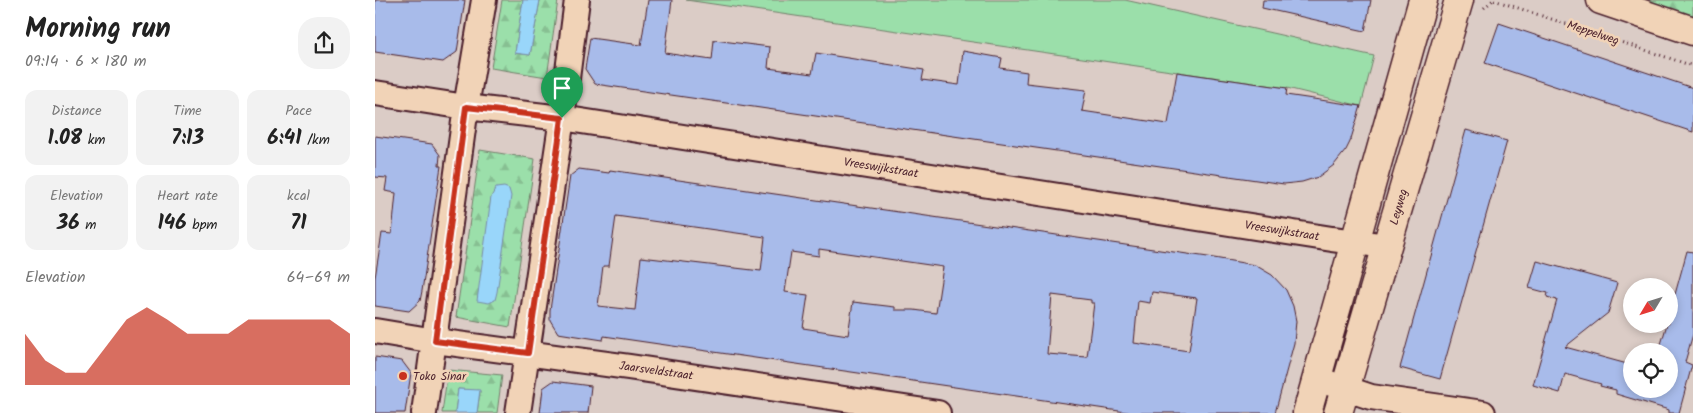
<!DOCTYPE html>
<html lang="en">
<head>
<meta charset="utf-8">
<style>
	:root { --surface:#fff; --page:#f2f2f2; --text:#222; --muted:#767676; --accent:#c8321e }
	body { margin:0; font-family:Kalam,sans-serif; background:var(--page); color:var(--text); height:100vh; display:flex; flex-direction:column; font-size:19px; white-space:nowrap }
	* { box-sizing:border-box; margin:0 }
	p { font-size:16px; color:var(--muted) }
	.icon { flex:none; width:28px; height:28px; fill:none; stroke:currentColor; stroke-width:2; stroke-linecap:round; stroke-linejoin:round }
	.map { position:relative; flex:1; overflow:hidden }
	.drawer { display:flex; flex-direction:column; background:var(--surface); width:375px }
	.drawer>* { flex:none }
	.needle { width:32px; rotate:232deg }
	.tools { position:absolute; left:1248px; top:278px; display:grid; gap:10px }
	.tools a { display:grid; place-items:center; width:55px; height:55px; border-radius:50%; background:var(--surface); box-shadow:0 2px 8px #0003; font-size:25px }
	.pin { position:absolute; display:grid; place-items:center; width:42px; height:42px; color:#fff; margin:-51px -21px; border-radius:50% 50% 50% 0; rotate:-45deg; box-shadow:0 0 5px #0007 }
	.pin .icon { rotate:45deg }
	.round { display:grid; place-items:center; flex:none; width:52px; height:52px; border-radius:20px; background:var(--page) }
	.summary { display:flex; align-items:center; justify-content:space-between; height:85px; padding:0 25px }
	h1 { font-size:28px; font-weight:600; line-height:38px }
	.metrics { display:grid; grid-template-columns:repeat(3,1fr); gap:8px; height:85px; padding:5px 25px }
	.metrics div { display:grid; align-content:center; border-radius:12px; background:var(--page); text-align:center }
	.metrics b { font-size:21px; font-weight:600 }
	.metrics small { font-size:14px; font-weight:400 }
	.metrics p { font-size:14px }
	.chart { height:140px; padding:10px 25px }
	.chart p { display:flex; justify-content:space-between }
	.chart svg { width:100%; height:90px; margin-top:5px; fill:var(--accent); opacity:.7 }
	main { display:flex; flex:1; min-height:0 }
	.map>svg:first-child { display:block }
	.grass { fill:#9bdfaa; stroke:#727f6a }
	.forest { fill:url(#forest-firs); stroke:#727f6a }
	.water { fill:#99d6fa; stroke:#798da7 }
	.building { fill:#a8bbea; stroke:#4a1f2b; fill-rule:evenodd }
	.lines { fill:none; stroke-linecap:round; stroke-linejoin:round }
	.street-casing { stroke:#4a1f2b; stroke-width:28 }
	.secondary-casing { stroke:#4a1f2b; stroke-width:31 }
	.path { stroke:#4a1f2b; stroke-width:3; stroke-dasharray:1 4; stroke-linecap:butt }
	.street { stroke:#f1d3b7; stroke-width:24 }
	.secondary { stroke:#f1d3b7; stroke-width:28 }
	.route-casing { stroke:#fff; stroke-width:10 }
	.route { stroke:#c8321e; stroke-width:6 }
	.poi-dot { fill:#c8321e; stroke:#f1d3b7; stroke-width:2 }
	.labels { text-anchor:middle; dominant-baseline:central; stroke-width:5; stroke-linejoin:round; paint-order:stroke }
	.street-label { font-size:12px; fill:#4a1f2b; stroke:#f1d3b7 }
	.poi-label { font-size:12px; fill:#4a1f2b; stroke:#f1d3b7; text-anchor:start }
</style>
</head>
<body>
<main>
<section class="drawer">
<div class="summary"><div><h1>Morning run</h1><p>09:14 · 6 × 180 m</p></div><a class="round"><svg class="icon" aria-label="share" viewBox="0 0 24 24"><path d="M12 15V3M7 8l5-5 5 5M5 13v7h14v-7"/></svg></a></div>
<div class="metrics">
<div><p>Distance</p><b>1.08<small> km</small></b></div>
<div><p>Time</p><b>7:13</b></div>
<div><p>Pace</p><b>6:41<small> /km</small></b></div>
</div>
<div class="metrics">
<div><p>Elevation</p><b>36<small> m</small></b></div>
<div><p>Heart rate</p><b>146<small> bpm</small></b></div>
<div><p>kcal</p><b>71</b></div>
</div>
<div class="chart"><p><span>Elevation</span>64–69 m</p>
<svg viewBox="0 0 160 44" preserveAspectRatio="none"><path d="M0 44V19L10 32L20 38L30 38L40 25L50 12L60 6L70 12L80 19L90 19L100 19L110 12L120 12L130 12L140 12L150 12L160 19V44z"/></svg>
</div>
</section>
<div class="map">
<svg width="1318" height="413" viewBox="0 0 1318 413">
	<defs>
		<pattern id="forest-firs" width="22" height="20" patternUnits="userSpaceOnUse" patternTransform="scale(1.25)"><rect width="22" height="20" fill="#9bdfaa"/><path d="M5 1l3.5 6h-7zM16 11l3.5 6h-7z" fill="#87bf92"/></pattern>
	</defs>
	<rect width="100%" height="100%" fill="#dbccc6"/>
	<filter id="ink" filterUnits="userSpaceOnUse"><feTurbulence type="fractalNoise" baseFrequency=".02" numOctaves="2"/><feDisplacementMap in="SourceGraphic" scale="10" xChannelSelector="R" yChannelSelector="G"/><feConvolveMatrix kernelMatrix="1 2 1 2 8 2 1 2 1" color-interpolation-filters="sRGB"/></filter>
	<g filter="url(#ink)">
		<path class="grass" d="M311 0H750L999 56 986 106 912 88Z"/>
		<path class="forest" d="M127 0H148L140 53 155 55 165 0H183L172 77 116 68Z
			M1268 0H1318V23Z
			M105 150 160 159 135 327 81 317Z
			M73 370 127 375 122 413H102L105 391 83 389 80 413H67Z"/>
		<path class="water" d="M148 0H165L155 55 140 53Z
			M129 187 134 189 136 196 122 292 120 300 114 303 102 301 116 197 121 188Z
			M83 389 105 390 102 413H80Z"/>
		<path class="building" d="M0 0H90L82 52 68 62 0 52Z
			M273 0H297L290 53 316 57 337 60 339 40 395 47 393 68 437 74 441 53 549 70 547 80 584 85 588 51 627 58 625 68 652 72 651 83 711 90 707 111 793 124 802 72 912 88 911 95 986 106 975 142 971 150 959 165 943 177 927 182 909 184 220 84 210 69 215 38 266 45Z
			M888 0H996L990 31 887 8Z
			M1124 23 1318 88V132L1110 63Z
			M1091 130 1132 141 1065 379 1025 368Z
			M0 136 57 144 65 155 64 166H66L47 291 45 301 34 311 0 306V278L7 233 17 234 21 193 10 191 12 178 0 177Z
			M204 169 234 173 235 170 833 257 880 265 897 275 911 290 918 306 921 321 919 343 900 413H758L229 336 228 340 183 333 175 320V310L195 176ZM241 216 390 237 386 271 266 257 260 310 223 306 228 266H234ZM444 249 568 267 561 313 539 310H520V307L478 302 473 335 428 328 433 295 410 292 416 252 444 256ZM777 292 822 298 814 351 759 343 763 301 775 303ZM677 295 716 300V303H719L712 357 672 354Z
			M1312 251 1318 252V334L1310 362 1317 365 1304 413H1294V410L1241 394V390L1225 386 1226 384 1190 374 1185 393 1158 385 1182 300 1172 297 1173 293 1154 288 1162 261 1242 283 1233 313 1190 347 1256 365V389H1294V351H1284L1292 324H1294V316Z
			M0 357 27 361 36 373 30 413H0Z
			M178 381 216 386 213 413H165L168 388Z"/>
		<g class="lines">
			<defs>
				<path id="street" d="M0 93 91 107 187 118 957 239 1012 246
					M0 331 60 341 254 367 563 413
					M942 379 996 397 1108 413
					M49 413 91 107 109 0
					M143 413 187 118 202 0"/>
				<path id="secondary" d="M1226 0 1318 31
					M932 413 1048 0
					M963 413 1084 0"/>
			</defs>
			<use href="#street" class="street-casing"/>
			<use href="#secondary" class="secondary-casing"/>
			<path class="path" d="M1119 0 1318 66
				M1109 8 1118 0"/>
			<use href="#street" class="street"/>
			<use href="#secondary" class="secondary"/>
		</g>
	</g>
	<g class="lines" filter="url(#ink)">
		<defs>
			<path id="route" d="M91 107 187 118 153 353 60 341Z"/>
		</defs>
		<use href="#route" class="route-casing"/>
		<use href="#route" class="route"/>
	</g>
	<circle class="poi-dot" cx="28" cy="376" r="5"/>
	<g class="labels">
		<g class="street-label">
			<text transform="translate(1218 33) rotate(18)">Meppelweg</text>
			<text transform="translate(506 168) rotate(9)">Vreeswijkstraat</text>
			<text transform="translate(1024 207) rotate(-74)">Leyweg</text>
			<text transform="translate(907 231) rotate(9)">Vreeswijkstraat</text>
			<text transform="translate(281 371) rotate(8)">Jaarsveldstraat</text>
		</g>
		<g class="poi-label">
			<text x="38" y="376">Toko Sinar</text>
		</g>
	</g>
</svg>
<div class="tools">
<a><svg class="needle" viewBox="-14 -14 28 28"><path d="M0-13l5 13h-10z" fill="#e53935"/><path d="M0 13l5-13h-10z" fill="#767676"/></svg></a>
<a><svg class="icon" aria-label="locate" viewBox="0 0 24 24"><circle cx="12" cy="12" r="6"/><path d="M12 2v4M12 18v4M2 12h4M18 12h4"/></svg></a>
</div>
<div class="pin" style="left:187px;top:118px;background:#1e9e55"><svg class="icon" aria-label="arrive" viewBox="0 0 24 24"><path d="M6 21V4h12l-3 4 3 4H6"/></svg></div>
</div>
</main>
</body>
</html>
